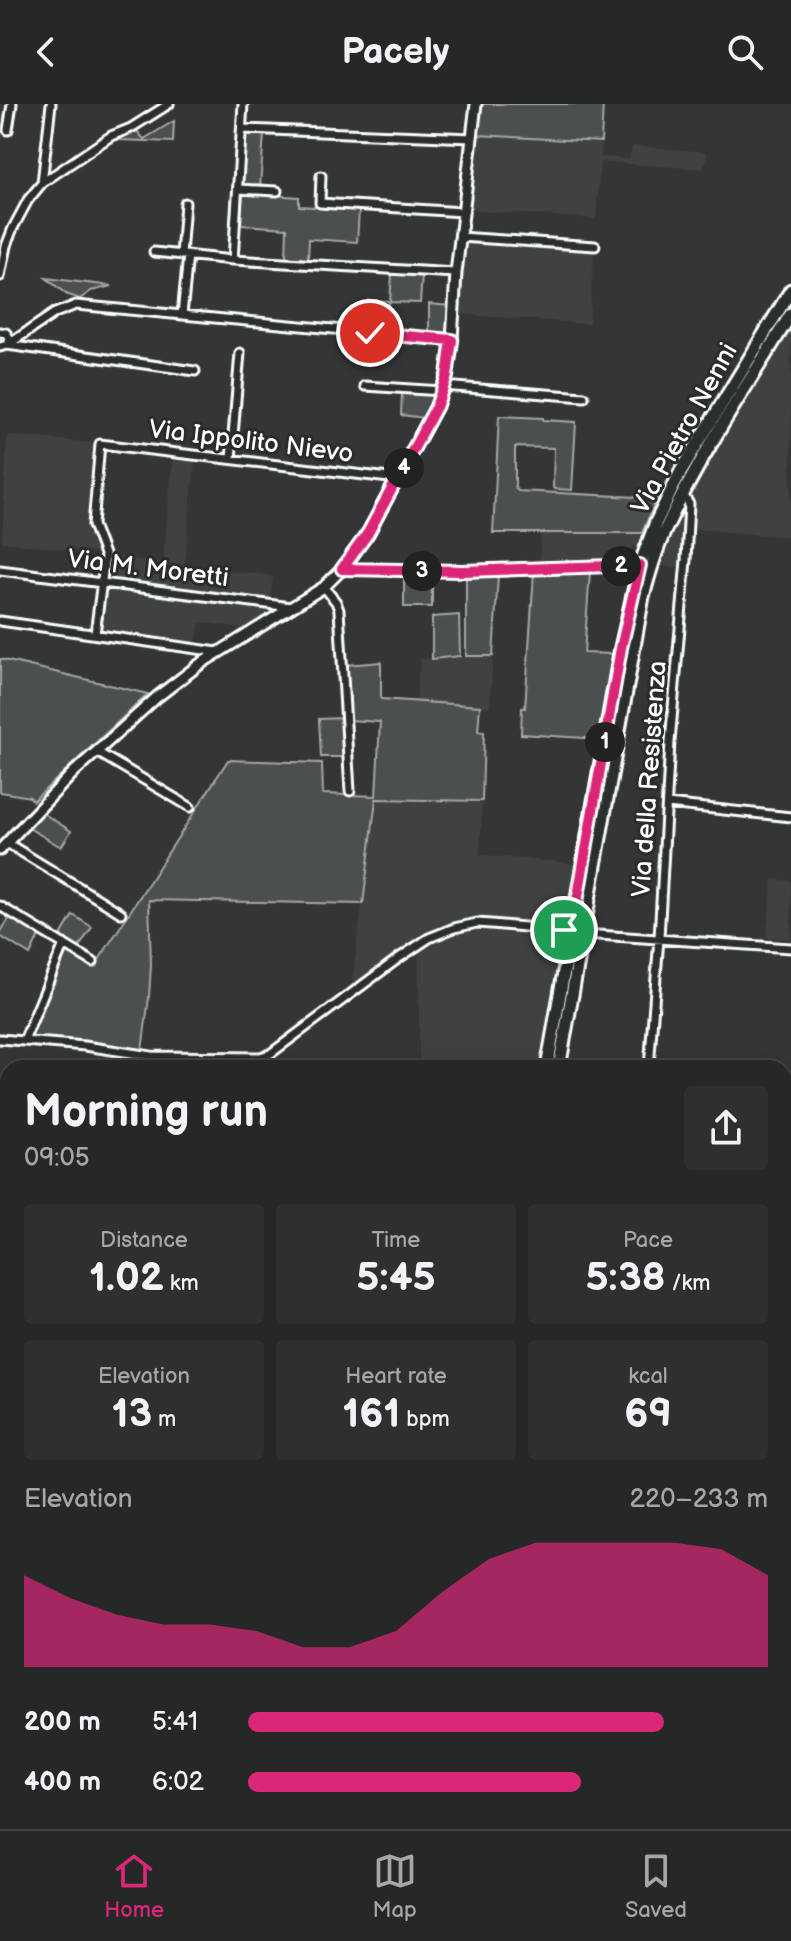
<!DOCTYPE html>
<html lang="en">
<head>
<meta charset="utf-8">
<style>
	:root { --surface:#262828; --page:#2e3030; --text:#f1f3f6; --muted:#a4a6a8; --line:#424445; --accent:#db2777 }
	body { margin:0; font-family:"Balsamiq Sans",sans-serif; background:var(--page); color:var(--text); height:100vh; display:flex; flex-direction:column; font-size:30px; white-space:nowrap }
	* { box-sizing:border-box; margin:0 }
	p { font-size:26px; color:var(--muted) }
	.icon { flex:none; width:44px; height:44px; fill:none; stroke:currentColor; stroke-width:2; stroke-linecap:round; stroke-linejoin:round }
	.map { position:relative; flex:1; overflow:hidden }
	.side { position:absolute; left:0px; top:956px; width:792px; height:770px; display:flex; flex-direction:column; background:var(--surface); border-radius:24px 24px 0 0; box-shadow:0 4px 20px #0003,0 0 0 2px var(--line) }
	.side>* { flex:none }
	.pin { position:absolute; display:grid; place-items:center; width:68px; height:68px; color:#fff; margin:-34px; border:4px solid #fff; border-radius:50%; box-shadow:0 2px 8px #0007 }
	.km { position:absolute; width:40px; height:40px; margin:-20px; border-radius:50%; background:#222; color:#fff; font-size:22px; line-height:40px; text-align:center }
	.round { display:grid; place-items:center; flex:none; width:84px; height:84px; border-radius:8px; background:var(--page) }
	.headline { display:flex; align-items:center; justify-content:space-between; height:136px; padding:0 24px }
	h1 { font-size:44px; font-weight:700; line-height:60px }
	.figures { display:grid; grid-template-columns:repeat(3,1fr); gap:12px; height:136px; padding:8px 24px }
	.figures div { display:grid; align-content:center; border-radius:8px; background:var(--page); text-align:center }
	.figures b { font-size:40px; font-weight:700 }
	.figures small { font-size:22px; font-weight:400 }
	.figures p { font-size:22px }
	.chart { height:224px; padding:16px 24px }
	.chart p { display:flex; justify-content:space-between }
	.chart svg { width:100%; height:144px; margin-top:8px; fill:var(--accent); opacity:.7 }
	ul { padding:0 24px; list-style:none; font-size:26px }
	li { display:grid; grid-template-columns:128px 96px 1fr; align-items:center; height:60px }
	li i { height:20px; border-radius:10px; background:var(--accent) }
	header { display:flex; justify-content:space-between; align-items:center; height:104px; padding:0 24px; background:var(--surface); font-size:36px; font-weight:700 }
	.tabs { display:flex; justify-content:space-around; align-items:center; height:112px; border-top:2px solid var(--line); background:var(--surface); font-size:22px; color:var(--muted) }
	.tabs a { display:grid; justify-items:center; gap:4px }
	.tabs .on { color:var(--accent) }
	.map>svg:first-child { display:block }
	.built { fill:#404243 }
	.green { fill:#4c4f50; stroke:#a6a7a8; stroke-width:2 }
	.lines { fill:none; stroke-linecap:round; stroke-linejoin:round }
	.minor-casing { stroke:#fff; stroke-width:13 }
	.tertiary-casing { stroke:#fff; stroke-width:15 }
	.secondary-casing { stroke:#fff; stroke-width:16 }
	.primary-casing { stroke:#fff; stroke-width:17 }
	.minor { stroke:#2a2d2e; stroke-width:7 }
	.tertiary { stroke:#2a2d2e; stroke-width:9 }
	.secondary { stroke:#2a2d2e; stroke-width:10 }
	.primary { stroke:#2a2d2e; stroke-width:11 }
	.route-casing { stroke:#fff; stroke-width:16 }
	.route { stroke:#db2777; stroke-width:10 }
	.labels { text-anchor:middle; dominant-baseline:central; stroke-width:6; stroke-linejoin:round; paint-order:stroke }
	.street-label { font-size:26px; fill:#fff; stroke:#2a2d2e }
</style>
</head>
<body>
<header><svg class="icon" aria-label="back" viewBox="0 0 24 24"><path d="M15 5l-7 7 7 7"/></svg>Pacely<svg class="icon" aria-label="search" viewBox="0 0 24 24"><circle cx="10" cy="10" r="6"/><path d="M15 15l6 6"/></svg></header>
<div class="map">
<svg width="791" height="1725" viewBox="0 0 791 1725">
	<rect width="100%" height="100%" fill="#333536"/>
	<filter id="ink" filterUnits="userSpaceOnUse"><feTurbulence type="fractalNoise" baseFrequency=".0125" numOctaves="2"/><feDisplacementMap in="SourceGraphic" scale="16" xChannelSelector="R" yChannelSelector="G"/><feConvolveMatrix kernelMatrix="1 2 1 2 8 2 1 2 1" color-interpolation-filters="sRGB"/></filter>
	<g filter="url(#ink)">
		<path class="built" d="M474 31 601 38V53L630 55 632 42 708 48 703 65 600 58 596 115 465 106Z
			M462 135 594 146 589 220 456 210Z
			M791 217V433L693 425 690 462 654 463 688 388Z
			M7 331 93 339 87 427 97 439 96 449 2 438Z
			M173 352 195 354 185 461 273 472 270 494 293 497 249 525 200 518 196 539 100 527 111 452 163 459Z
			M540 429H642L637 442 633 443 632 457 628 459H540Z
			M479 551 493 552 490 603 416 597 420 555Z
			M376 694 482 697 480 751 581 760 545 964H419V847L415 841 351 888Z
			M773 775 791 777V835L766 834Z"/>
		<path class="green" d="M481 0H603L601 38 478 31Z
			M174 17 173 38 119 36C122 27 128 27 136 26L144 35Z
			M246 30H264L260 83 245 82 242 79Z
			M243 89 299 93V102L359 106 357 138 309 135 308 155 286 153 287 124 241 121Z
			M392 170 422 171 420 199 390 198Z
			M46 174 112 182 91 187 80 195 66 190Z
			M368 196 389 197 388 227 366 225Z
			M429 200 450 202 449 230 429 229Z
			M402 288 436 290 425 314 401 311Z
			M499 312 543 314V316L576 318 572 386 554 385 553 383 554 344 515 343V383L518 387 657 394 642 429H493Z
			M534 468H590L584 549 614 550 600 635 521 630 522 604H525Z
			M404 471H432V503H404Z
			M466 471H498L493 552H466Z
			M459 511 460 552 432 555V513Z
			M0 555 148 590 33 697 30 693 0 688Z
			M381 558V595L480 602 478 627 484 628 482 697 376 695 363 800 149 796 151 861 149 893 142 947 29 933 65 845 95 862 228 656 322 659 323 690 376 692 380 618 349 616 346 561Z
			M343 614 345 653H321L319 615Z
			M41 708 71 727 61 743 27 723Z
			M73 811 92 823 78 845 60 833Z
			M10 813 40 830 30 851 0 832V829Z"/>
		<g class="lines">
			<defs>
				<path id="minor" d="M242 25 472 34
					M8 26 12 0
					M321 72 320 99 463 108
					M42 79 51 0
					M238 85 277 87
					M460 133 595 142
					M154 148 233 156 456 169
					M181 151 185 99
					M233 156 243 0
					M0 172 6 142 13 124 28 96 42 79 111 32 131 24 169 0
					M182 211 188 151
					M0 228 6 229 10 235 7 241 0 243
					M370 229 452 236
					M9 240 55 209 76 201 365 228
					M7 241 195 267
					M365 282 442 287
					M443 282 584 293
					M231 355 240 249
					M342 465 464 467 640 461
					M0 466 291 503
					M324 483 336 498 339 506 350 687
					M0 517 218 548
					M95 530 105 453 93 421 100 340 398 375
					M97 648 190 703
					M667 700 791 713
					M7 739 121 809
					M0 802 93 858
					M583 830 791 844
					M0 935 85 942 151 952 260 953 270 950 399 854 429 834 454 824 477 819 491 820 572 827
					M24 937 64 840
					M649 964 659 834 670 638 686 456 689 400 683 390
					M0 1113 8 1114
					M0 1159H8
					M784 1284 791 1285
					M0 1316 8 1317
					M784 1391H791
					M0 1421H8
					M0 1499 8 1500
					M0 1538 8 1541
					M784 1655 791 1657
					M596 1718V1725
					M89 1723 109 1725
					M374 1725 375 1718
					M474 1725 475 1718"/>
				<path id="tertiary" d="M0 746 73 669 157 593 200 560 324 483 342 465 368 429 436 303 447 272 452 236 456 169 476 0
					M784 1059 791 1060"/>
				<path id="secondary" d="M0 1023H8"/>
				<path id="primary" d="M547 964 621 544 640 461 656 418 681 367 791 186
					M559 964 643 492C650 468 656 444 667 422 702 348 748 280 791 210
					M410 1725 411 1718
					M420 1725 421 1718"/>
			</defs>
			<use href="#minor" class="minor-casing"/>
			<use href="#tertiary" class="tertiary-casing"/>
			<use href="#secondary" class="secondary-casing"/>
			<use href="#primary" class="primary-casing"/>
			<use href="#minor" class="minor"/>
			<use href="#tertiary" class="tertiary"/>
			<use href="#secondary" class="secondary"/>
			<use href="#primary" class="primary"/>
		</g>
	</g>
	<g class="lines" filter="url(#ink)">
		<defs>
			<path id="route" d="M370 229 452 236 447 272 436 303 368 429 342 465 464 467 640 461 621 544 572 827 564 826"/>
		</defs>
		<use href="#route" class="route-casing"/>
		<use href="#route" class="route"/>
	</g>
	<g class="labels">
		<g class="street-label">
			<text transform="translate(685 325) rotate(-61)">Via Pietro Nenni</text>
			<text transform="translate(251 338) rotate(7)">Via Ippolito Nievo</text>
			<text transform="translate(148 465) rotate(7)">Via M. Moretti</text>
			<text transform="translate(650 675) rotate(-86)">Via della Resistenza</text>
		</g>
	</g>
</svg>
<div class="pin" style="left:564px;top:826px;background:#1e9e55"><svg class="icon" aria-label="arrive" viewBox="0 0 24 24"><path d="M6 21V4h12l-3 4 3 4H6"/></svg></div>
<div class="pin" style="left:370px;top:229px;background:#d93025"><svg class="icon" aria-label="check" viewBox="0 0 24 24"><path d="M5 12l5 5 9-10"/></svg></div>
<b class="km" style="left:605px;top:638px">1</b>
<b class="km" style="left:621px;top:462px">2</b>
<b class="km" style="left:422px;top:467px">3</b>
<b class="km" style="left:404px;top:364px">4</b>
<section class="side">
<div class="headline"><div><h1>Morning run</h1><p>09:05</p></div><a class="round"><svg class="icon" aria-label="share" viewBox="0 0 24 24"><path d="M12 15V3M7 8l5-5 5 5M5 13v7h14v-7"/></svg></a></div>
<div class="figures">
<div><p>Distance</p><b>1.02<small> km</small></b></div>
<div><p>Time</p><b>5:45</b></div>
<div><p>Pace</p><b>5:38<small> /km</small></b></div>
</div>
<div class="figures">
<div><p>Elevation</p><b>13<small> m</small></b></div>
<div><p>Heart rate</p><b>161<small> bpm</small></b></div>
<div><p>kcal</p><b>69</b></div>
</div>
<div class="chart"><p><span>Elevation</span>220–233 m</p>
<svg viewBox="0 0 160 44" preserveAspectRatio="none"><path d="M0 44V16L10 23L20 28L30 31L40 31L50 33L60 38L70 38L80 33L90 21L100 11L110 6L120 6L130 6L140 6L150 8L160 16V44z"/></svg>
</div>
<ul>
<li><b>200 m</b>5:41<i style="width:80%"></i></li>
<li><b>400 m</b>6:02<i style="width:64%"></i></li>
</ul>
</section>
</div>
<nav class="tabs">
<a class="on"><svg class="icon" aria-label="home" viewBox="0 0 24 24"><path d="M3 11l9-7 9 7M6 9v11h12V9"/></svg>Home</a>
<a><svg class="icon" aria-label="map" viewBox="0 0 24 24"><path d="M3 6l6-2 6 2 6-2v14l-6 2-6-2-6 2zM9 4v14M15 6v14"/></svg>Map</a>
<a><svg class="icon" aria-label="saved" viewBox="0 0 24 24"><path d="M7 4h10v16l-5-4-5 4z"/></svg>Saved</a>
</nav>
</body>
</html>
